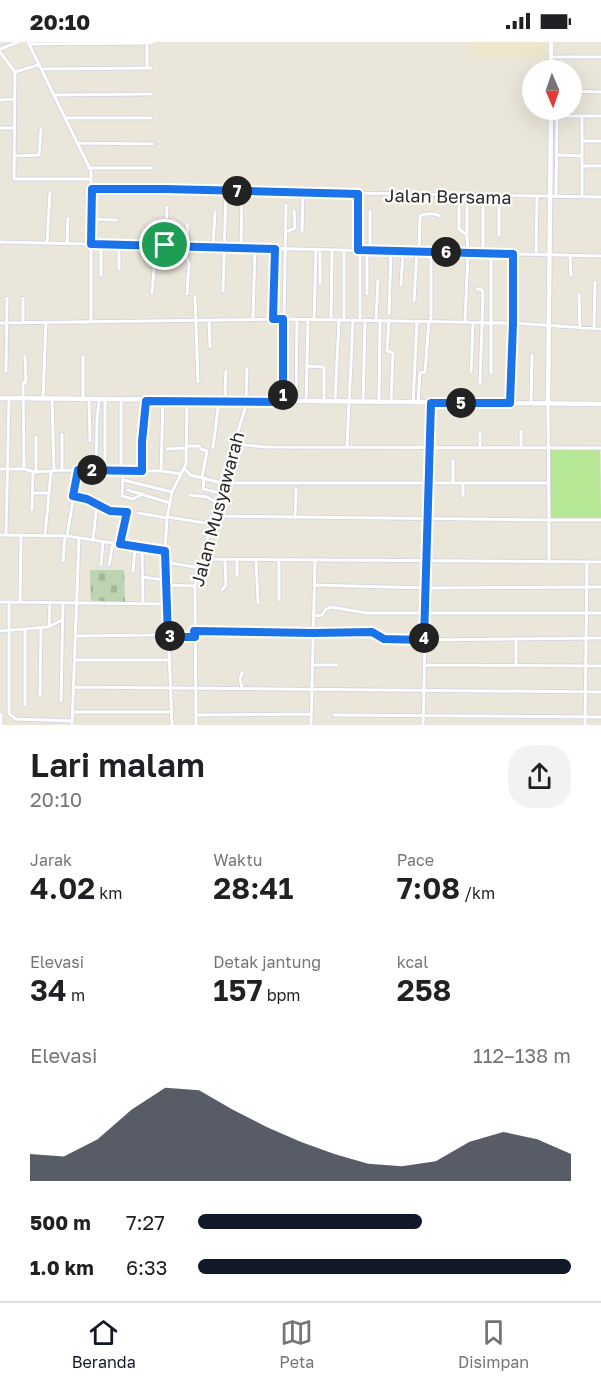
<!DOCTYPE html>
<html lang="id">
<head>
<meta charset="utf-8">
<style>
	:root { --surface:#fff; --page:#f2f2f2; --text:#202124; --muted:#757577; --line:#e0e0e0; --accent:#111827 }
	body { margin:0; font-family:"Golos Text",sans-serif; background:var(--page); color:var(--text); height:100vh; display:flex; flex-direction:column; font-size:22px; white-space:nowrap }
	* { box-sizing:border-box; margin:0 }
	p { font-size:20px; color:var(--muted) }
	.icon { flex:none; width:33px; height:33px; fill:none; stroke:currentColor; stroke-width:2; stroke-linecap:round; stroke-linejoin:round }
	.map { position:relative; height:683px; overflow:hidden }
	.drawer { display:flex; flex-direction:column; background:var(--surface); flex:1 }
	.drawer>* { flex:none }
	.needle { width:39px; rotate:178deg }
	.tools { position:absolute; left:522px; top:18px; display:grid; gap:12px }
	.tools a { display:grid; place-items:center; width:60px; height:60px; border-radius:50%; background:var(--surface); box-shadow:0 6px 24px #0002; font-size:30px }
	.pin { position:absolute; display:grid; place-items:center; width:51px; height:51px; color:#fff; margin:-26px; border:3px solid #fff; border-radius:50%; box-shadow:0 2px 6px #0007 }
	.km { position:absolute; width:30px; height:30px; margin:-15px; border-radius:50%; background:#222; color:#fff; font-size:16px; line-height:30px; text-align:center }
	.round { display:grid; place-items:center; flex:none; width:63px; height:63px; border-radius:24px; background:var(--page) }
	.overview { display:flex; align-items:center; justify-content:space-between; height:102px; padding:0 30px }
	h1 { font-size:33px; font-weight:600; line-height:45px }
	.metrics { display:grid; grid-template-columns:repeat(3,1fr); gap:9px; height:102px; padding:6px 30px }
	.metrics div { display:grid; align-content:center }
	.metrics b { font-size:30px; font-weight:600 }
	.metrics small { font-size:16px; font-weight:400 }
	.metrics p { font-size:16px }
	.chart { height:168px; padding:12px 30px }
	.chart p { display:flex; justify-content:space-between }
	.chart svg { width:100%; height:108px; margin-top:6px; fill:var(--accent); opacity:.7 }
	ul { padding:0 30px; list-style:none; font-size:20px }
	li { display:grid; grid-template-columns:96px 72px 1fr; align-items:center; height:45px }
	li i { height:15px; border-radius:8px; background:var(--accent) }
	.status { display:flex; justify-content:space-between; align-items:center; height:42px; padding:0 30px; background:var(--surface); direction:ltr }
	.status svg { height:16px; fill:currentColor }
	.tabs { display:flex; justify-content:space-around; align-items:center; height:84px; border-top:2px solid var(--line); background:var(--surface); font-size:16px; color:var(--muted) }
	.tabs a { display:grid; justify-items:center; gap:3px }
	.tabs .active { color:var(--accent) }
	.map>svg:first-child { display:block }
	.education { fill:#ece6ca }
	.cemetery { fill:url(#cemetery-stones) }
	.pitch { fill:#b6e794 }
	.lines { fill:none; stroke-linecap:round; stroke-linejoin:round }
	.street-casing { stroke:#d0d0e1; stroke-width:4.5 }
	.secondary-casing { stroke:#d0d0e1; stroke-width:6 }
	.street { stroke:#fff; stroke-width:3 }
	.secondary { stroke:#fff; stroke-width:4.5 }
	.route-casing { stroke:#fff; stroke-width:12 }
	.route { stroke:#1a73e8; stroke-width:8 }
	.labels { text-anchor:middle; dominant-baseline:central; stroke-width:4.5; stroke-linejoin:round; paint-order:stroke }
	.street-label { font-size:18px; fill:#282828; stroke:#fff }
</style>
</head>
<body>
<div class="status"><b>20:10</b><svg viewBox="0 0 49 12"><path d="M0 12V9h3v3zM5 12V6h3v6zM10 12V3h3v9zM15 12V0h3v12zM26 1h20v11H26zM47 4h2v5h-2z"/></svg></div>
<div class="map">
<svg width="601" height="683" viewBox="0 0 601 683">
	<defs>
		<pattern id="cemetery-stones" width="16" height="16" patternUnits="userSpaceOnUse" patternTransform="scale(1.5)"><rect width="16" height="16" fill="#bdd4b2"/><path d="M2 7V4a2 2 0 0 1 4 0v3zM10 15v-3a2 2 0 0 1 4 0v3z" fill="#a2b699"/></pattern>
	</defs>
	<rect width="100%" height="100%" fill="#eae6da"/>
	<path class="education" d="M471 0H549V16H477Z"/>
	<path class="cemetery" d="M90 528H124L125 560 91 561Z"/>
	<path class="pitch" d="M550 407H600L601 477H551Z"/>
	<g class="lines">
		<defs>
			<path id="street" d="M28 0 91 129V280
				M147 1V26
				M29 2 152 1
				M0 7 18 0
				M0 10 15 30 14 137H91
				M551 15H601
				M41 27 151 26
				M15 30 38 23
				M572 49 601 50
				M54 53 152 52
				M0 58 15 57
				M551 74H601
				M582 74V155
				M66 76H151
				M0 86H14
				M583 99H601
				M78 101 153 102
				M557 113 582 114
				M14 114 39 113 41 87
				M582 124H601
				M90 126H152
				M92 147 601 155
				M556 155 557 74
				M370 169V209
				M90 177 117 178
				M187 182 188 204
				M302 189 303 150
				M286 190 295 186 294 169
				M467 193V155
				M499 193V155
				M0 200 601 214
				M47 200 50 150
				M67 201 68 176
				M101 202V233
				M119 202V227
				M165 203 167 165
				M183 204 189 222 187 252
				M213 205 215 170
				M241 206 242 149
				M320 208V241
				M358 208V152
				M419 210 420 174C424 171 435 171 440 174
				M483 211V154
				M536 212 537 155
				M570 213 571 233
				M401 243 403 210
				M477 247 482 248 483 251 480 342
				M223 249 226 148
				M152 251 156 203
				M367 252V209
				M579 252 580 286
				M195 255 198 340
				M23 256V280
				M414 259 417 210
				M389 272 391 209
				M253 277 255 206
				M273 277 275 207
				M283 277V359
				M284 277 286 163
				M209 278 210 305
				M314 278 316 207
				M331 278 332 208
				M344 278V208
				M360 278V209
				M376 278 378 238
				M389 278 387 309 393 311 391 359
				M431 279V210
				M465 280 468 211 467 193 459 187V162L467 156
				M0 281 283 277 513 281 601 287
				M594 286 595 240
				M307 324 324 325V360
				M226 329 225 349 227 359
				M6 330 7 256
				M471 330 473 281
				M491 331V211
				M43 356 46 280
				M83 356V314
				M52 357 54 429
				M89 358 90 399
				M105 358V428
				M121 358V428
				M246 358 247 327
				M296 359 297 277
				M306 360 308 278
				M335 360 339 278
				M363 360 365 278
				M379 360 380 278
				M413 361 417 279
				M418 361 420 331 425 330 429 279
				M510 361 513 281V212
				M531 361 532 313
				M548 362 549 478H601
				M480 390V405
				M36 395V430
				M234 402 266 405 601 406
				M187 404H199L201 407 207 409 202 435
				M347 404 353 278
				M213 405 219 359
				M521 405V389
				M167 407 186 406
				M0 427H24L36 430 62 428 161 429 181 432
				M24 427 23 341 26 340 25 314
				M185 427 190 433 222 441H548
				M62 428V392
				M96 428 97 379 99 358
				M123 428 122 454 133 457 143 452
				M142 429V400L146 359
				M161 429 163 359
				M204 436 203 447 219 451
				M123 438 172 450
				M453 441V418
				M463 441V454
				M128 448 170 461
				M33 451H49
				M190 453 207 455 217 461
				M73 454 87 457 110 469 127 470 120 503
				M32 468 33 430
				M138 471 167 476
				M213 474 549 478V521
				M168 475 205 481
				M295 476 296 447
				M0 493 67 494 165 509
				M6 493 9 357
				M45 493 51 430
				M67 494 78 428
				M93 498 97 461
				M142 506 143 561
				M202 517 601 520
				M237 518V534
				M256 518 258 561
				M63 519 65 494
				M165 520 200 526
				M101 523 103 500
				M109 523 113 501
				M133 530 135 505
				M142 535 165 538
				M165 543 195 544
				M314 543 426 546 601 545
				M222 548 226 543 225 518
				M279 558V518
				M0 560 166 562
				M9 560V672L16 677 72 679
				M20 560 21 493
				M313 574 322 573 326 567 331 565 366 571H601
				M49 585 50 560
				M25 587V663
				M0 589 48 585 62 578
				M194 589 313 591 372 590 384 597 424 598 601 596
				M76 594 152 593 167 589
				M168 595H195
				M516 597V623
				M75 618H168
				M312 623H337
				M425 623 601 624
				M74 645 601 650
				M242 646 240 637 242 631
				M40 654 41 586
				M61 659 63 561
				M73 670H171
				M1 672V683
				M196 673 311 672
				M334 673 601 675
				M72 683 79 496
				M172 683 165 509 167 476 172 450 186 422 187 359
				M196 683 195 544 222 441 247 360
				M311 683 315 518
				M423 683 431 361
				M585 683 587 520"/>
			<path id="secondary" d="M551 28V0
				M0 356 601 362
				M548 362 551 68"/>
		</defs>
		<use href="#street" class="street-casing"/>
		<use href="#secondary" class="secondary-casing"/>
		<use href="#street" class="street"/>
		<use href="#secondary" class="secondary"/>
	</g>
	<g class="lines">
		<defs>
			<path id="route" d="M92 147H165L358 152V208L513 212V281L510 361H431L424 598 384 597 372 590 313 591 194 589 195 595H168L165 509 120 502 127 470 110 469 87 457 73 454 78 428 142 429V400L146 359 283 360V277H273L275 207 91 202Z"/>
		</defs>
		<use href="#route" class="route-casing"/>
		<use href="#route" class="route"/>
	</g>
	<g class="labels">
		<g class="street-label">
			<text transform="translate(448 154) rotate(1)">Jalan Bersama</text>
			<text transform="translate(217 467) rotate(-75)">Jalan Musyawarah</text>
		</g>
	</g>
</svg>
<div class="tools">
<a><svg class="needle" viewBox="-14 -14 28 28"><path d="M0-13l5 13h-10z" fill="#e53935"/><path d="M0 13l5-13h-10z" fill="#757577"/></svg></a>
</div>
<div class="pin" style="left:165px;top:203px;background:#1e9e55"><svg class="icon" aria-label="arrive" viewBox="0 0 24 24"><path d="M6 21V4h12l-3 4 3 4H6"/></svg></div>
<b class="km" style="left:283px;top:353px">1</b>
<b class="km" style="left:92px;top:428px">2</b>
<b class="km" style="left:170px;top:594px">3</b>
<b class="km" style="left:424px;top:596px">4</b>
<b class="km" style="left:461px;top:361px">5</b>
<b class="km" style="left:446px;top:210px">6</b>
<b class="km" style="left:237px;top:149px">7</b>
</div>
<section class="drawer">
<div class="overview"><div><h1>Lari malam</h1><p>20:10</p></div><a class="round"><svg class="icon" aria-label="share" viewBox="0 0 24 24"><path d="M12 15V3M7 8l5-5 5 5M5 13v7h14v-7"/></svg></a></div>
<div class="metrics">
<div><p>Jarak</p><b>4.02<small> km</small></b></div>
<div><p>Waktu</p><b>28:41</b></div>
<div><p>Pace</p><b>7:08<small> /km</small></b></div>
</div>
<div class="metrics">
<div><p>Elevasi</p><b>34<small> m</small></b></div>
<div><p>Detak jantung</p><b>157<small> bpm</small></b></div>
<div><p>kcal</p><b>258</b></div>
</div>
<div class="chart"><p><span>Elevasi</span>112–138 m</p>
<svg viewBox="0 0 160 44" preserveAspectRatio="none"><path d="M0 44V33L10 34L20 27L30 15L40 6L50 7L60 15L70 22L80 28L90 33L100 37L110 38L120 36L130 28L140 24L150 27L160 33V44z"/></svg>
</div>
<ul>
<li><b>500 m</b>7:27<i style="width:60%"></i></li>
<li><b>1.0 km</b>6:33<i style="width:100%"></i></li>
</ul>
</section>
<nav class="tabs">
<a class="active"><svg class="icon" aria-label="home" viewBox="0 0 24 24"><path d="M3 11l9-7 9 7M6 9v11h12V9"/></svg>Beranda</a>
<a><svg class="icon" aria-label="map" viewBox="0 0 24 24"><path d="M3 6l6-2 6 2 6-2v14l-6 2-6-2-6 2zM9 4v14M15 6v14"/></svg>Peta</a>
<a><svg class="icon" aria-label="saved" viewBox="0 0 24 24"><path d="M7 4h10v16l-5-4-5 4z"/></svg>Disimpan</a>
</nav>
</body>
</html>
